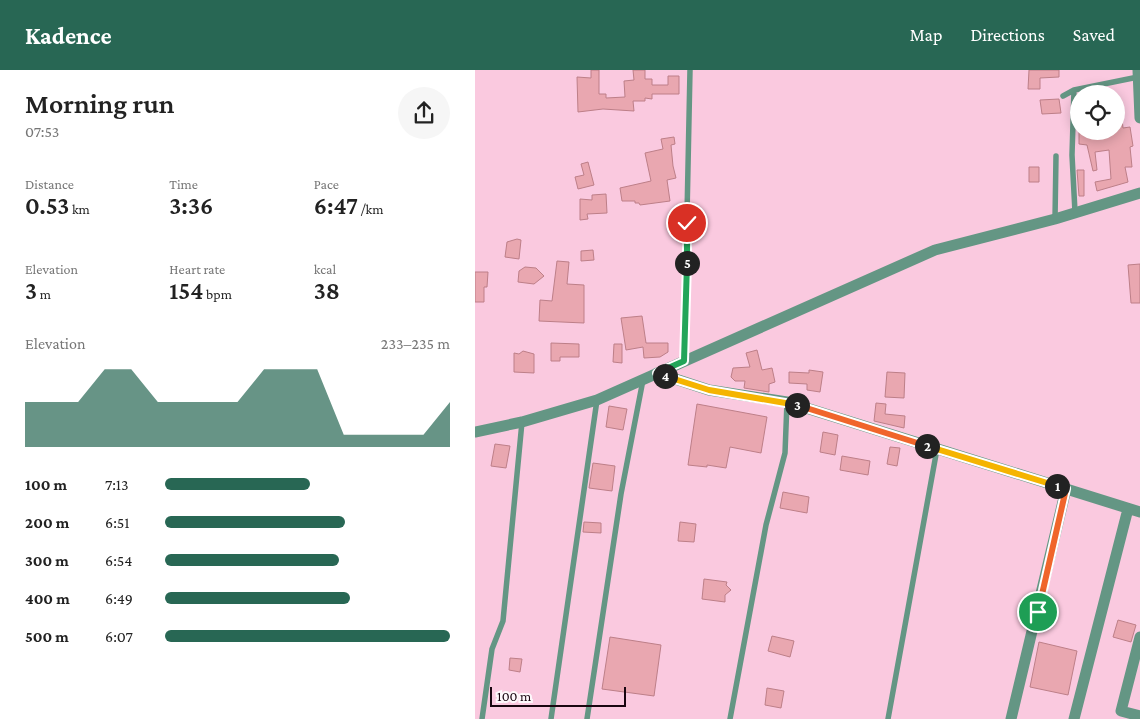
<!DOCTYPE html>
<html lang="en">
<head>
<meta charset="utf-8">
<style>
	:root { --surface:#fff; --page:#f6f6f6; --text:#222; --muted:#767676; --accent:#286754 }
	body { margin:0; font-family:"Crimson Pro",serif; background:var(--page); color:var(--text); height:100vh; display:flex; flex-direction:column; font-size:19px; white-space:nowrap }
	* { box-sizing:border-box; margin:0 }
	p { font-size:16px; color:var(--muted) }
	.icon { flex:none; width:28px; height:28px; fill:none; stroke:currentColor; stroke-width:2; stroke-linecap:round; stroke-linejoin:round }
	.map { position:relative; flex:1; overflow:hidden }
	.panel { display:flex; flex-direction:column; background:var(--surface); width:475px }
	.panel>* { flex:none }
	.controls { position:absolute; left:595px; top:15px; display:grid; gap:10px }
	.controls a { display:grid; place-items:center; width:55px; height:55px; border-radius:50%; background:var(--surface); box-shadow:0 2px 12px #0003; font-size:25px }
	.scale { position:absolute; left:15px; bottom:12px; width:136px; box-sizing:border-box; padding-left:5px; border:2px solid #190610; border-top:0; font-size:14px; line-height:18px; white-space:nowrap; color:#190610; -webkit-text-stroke:4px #fef8fb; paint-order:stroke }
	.pin { position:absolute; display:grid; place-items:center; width:42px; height:42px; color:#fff; margin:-21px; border:2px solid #fff; border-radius:50%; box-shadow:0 1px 5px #0007 }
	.km { position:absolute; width:25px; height:25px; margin:-12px; border-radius:50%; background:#222; color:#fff; font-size:14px; line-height:25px; text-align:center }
	.round { display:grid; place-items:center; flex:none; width:52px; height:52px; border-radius:26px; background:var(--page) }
	.overview { display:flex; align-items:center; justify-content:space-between; height:85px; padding:0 25px }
	h1 { font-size:28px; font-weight:600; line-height:38px }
	.stats { display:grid; grid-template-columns:repeat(3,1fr); gap:8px; height:85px; padding:5px 25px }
	.stats div { display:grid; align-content:center }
	.stats b { font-size:25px; font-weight:600 }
	.stats small { font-size:14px; font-weight:400 }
	.stats p { font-size:14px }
	.chart { height:140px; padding:10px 25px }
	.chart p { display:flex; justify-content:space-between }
	.chart svg { width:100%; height:90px; margin-top:5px; fill:var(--accent); opacity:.7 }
	ul { padding:0 25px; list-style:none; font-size:16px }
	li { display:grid; grid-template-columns:80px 60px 1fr; align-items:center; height:38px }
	li i { height:12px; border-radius:6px; background:var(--accent) }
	header { display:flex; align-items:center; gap:30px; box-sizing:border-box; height:70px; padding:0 25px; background:var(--accent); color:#fff }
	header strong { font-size:24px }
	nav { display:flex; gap:28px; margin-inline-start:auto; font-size:18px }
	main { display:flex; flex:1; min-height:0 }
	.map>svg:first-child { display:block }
	.building { fill:#e9a7b0; stroke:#bd7f88 }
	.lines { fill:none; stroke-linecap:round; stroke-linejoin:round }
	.lane { stroke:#649684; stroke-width:5.5 }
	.street { stroke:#649684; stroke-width:11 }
	.split-1-casing { stroke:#fff; stroke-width:10 }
	.split-2-casing { stroke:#fff; stroke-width:10 }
	.split-3-casing { stroke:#fff; stroke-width:10 }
	.split-4-casing { stroke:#fff; stroke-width:10 }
	.split-5-casing { stroke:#fff; stroke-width:10 }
	.split-6-casing { stroke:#fff; stroke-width:10 }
	.split-1 { stroke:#f0652b; stroke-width:6 }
	.split-2 { stroke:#f5b400; stroke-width:6 }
	.split-3 { stroke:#f0652b; stroke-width:6 }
	.split-4 { stroke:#f5b400; stroke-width:6 }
	.split-5 { stroke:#22a559; stroke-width:6 }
	.split-6 { stroke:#22a559; stroke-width:6 }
</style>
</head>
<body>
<header>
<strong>Kadence</strong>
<nav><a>Map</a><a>Directions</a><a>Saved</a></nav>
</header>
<main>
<section class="panel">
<div class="overview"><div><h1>Morning run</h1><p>07:53</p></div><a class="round"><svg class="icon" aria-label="share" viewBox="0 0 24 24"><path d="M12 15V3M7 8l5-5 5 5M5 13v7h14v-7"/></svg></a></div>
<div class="stats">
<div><p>Distance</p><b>0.53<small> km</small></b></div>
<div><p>Time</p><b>3:36</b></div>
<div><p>Pace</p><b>6:47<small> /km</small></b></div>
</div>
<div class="stats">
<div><p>Elevation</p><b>3<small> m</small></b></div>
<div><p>Heart rate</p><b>154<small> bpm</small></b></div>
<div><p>kcal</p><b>38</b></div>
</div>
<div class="chart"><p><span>Elevation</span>233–235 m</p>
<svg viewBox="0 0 160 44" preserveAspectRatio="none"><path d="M0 44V22L10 22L20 22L30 6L40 6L50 22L60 22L70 22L80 22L90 6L100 6L110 6L120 38L130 38L140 38L150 38L160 22V44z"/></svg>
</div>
<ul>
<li><b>100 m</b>7:13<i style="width:51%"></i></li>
<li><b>200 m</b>6:51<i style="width:63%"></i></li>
<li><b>300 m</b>6:54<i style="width:61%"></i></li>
<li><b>400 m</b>6:49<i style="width:65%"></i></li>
<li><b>500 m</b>6:07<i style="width:100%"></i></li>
</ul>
</section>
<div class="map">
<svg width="665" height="649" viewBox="0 0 665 649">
	<rect width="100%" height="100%" fill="#fac9df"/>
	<path class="building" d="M116 0H124V24H131V28L150 27 149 11 159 10 158 0H170V9H177V15H193V6H204V24H177V29L170 28V31H158L159 41 128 39 103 42 102 7 116 8Z
		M554 0H584V7L565 8V19H553Z
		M584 29 586 43 567 44 565 30Z
		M646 40 648 58 655 57 658 76 655 77 657 97H650L653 112 622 121 620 112 636 109 634 80 620 82 622 100 618 101 612 75 604 74V61H641V41Z
		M199 67 200 74 196 75 198 96 201 108 192 110 195 131 165 135 164 133H160V131H147L145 118 176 111 170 83 188 79 186 69Z
		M113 92 119 115 103 119 100 107 109 105 106 94Z
		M554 97H564V112H554Z
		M602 100H609V126H604Z
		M131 124 132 143 112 144 113 149 105 150V129L117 130V125Z
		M42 169 46 170 44 189 30 187 32 172Z
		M118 180 119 190 106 191V181Z
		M82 191 94 192 92 214 109 215V253L64 251 65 230 77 231Z
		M665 194V233H656L653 195Z
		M50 197 61 198 69 206 59 214 43 212 44 201Z
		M0 202H13L12 217H9V232H0Z
		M167 246 171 273H193V282L185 287 169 288 168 277 151 280 146 248Z
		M76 273 104 274V287H85V291H76Z
		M139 274H147V293L138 292Z
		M282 280 287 300 297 298 300 312 294 314V322L269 318 270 311H260L256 307 258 298 275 297 271 283Z
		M48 281 59 284V303L39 302V283L44 284Z
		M334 300 348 302 345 322 332 320V314L314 313V302L334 303Z
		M412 302 430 303 429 328 410 327Z
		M401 333 411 334 410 344 430 346 429 358 399 351Z
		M222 334 292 347 286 383 255 377 251 398 232 395V397L213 395Z
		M134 336 152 339 148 360 131 357Z
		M348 362 363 365 360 385 345 382Z
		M20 374 35 376 31 398 16 396Z
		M415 377 425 378 422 396 412 394Z
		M367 386 395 391 393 405 365 400Z
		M118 393 140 396 137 421 114 418Z
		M308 422 334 427 332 443 305 438Z
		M109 452 126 453V463L108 462Z
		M205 452 221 454 219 472 203 471Z
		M229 509 252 512 251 515 256 520 250 525V532L227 529Z
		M643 550 661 555 656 572 638 567Z
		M297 566 319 571 315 587 293 581Z
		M135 567 186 575 179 626 127 619Z
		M564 572 602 581 593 625 555 617Z
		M35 588 47 589 45 602 34 600Z
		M292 618 309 621 306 638 290 635Z"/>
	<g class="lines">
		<path class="lane" d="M599 20 597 85 600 142
			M588 26 599 20 663 7
			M580 149 581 86
			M209 291 215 0
			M7 649 17 579 28 551 47 352
			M76 649 122 330
			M112 649 146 424 168 310
			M255 649 291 455 310 383 312 332
			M413 649 462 379"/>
		<path class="street" d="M663 0 665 48
			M182 303 234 320 312 332 665 442
			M0 362 47 352 122 330 460 180 580 149 665 123
			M665 567 646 641 665 646
			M536 649 591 419
			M599 649 653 439"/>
	</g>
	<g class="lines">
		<defs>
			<path id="split-1" d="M563 542 591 419 582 416"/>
			<path id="split-2" d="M452 376 582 416"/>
			<path id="split-3" d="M322 335 452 376"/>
			<path id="split-4" d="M190 306 234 320 322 335"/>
			<path id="split-5" d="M190 306 182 303 209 291 212 193"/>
			<path id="split-6" d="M212 193V153"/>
		</defs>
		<use href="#split-1" class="split-1-casing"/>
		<use href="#split-2" class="split-2-casing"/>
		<use href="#split-3" class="split-3-casing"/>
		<use href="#split-4" class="split-4-casing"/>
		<use href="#split-5" class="split-5-casing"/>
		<use href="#split-6" class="split-6-casing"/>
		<use href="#split-1" class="split-1"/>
		<use href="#split-2" class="split-2"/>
		<use href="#split-3" class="split-3"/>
		<use href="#split-4" class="split-4"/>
		<use href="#split-5" class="split-5"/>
		<use href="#split-6" class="split-6"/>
	</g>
</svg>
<div class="controls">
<a><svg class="icon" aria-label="locate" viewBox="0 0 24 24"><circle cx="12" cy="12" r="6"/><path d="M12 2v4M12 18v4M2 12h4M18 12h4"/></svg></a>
</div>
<div class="scale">100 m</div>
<div class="pin" style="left:563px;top:542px;background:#1e9e55"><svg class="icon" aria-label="arrive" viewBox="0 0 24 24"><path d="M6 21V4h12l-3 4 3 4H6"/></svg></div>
<div class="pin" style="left:212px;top:153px;background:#d93025"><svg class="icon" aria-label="check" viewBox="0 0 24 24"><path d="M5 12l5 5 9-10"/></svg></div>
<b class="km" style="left:582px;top:416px">1</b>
<b class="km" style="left:452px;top:376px">2</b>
<b class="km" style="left:322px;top:335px">3</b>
<b class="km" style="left:190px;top:306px">4</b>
<b class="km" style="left:212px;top:193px">5</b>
</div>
</main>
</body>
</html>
